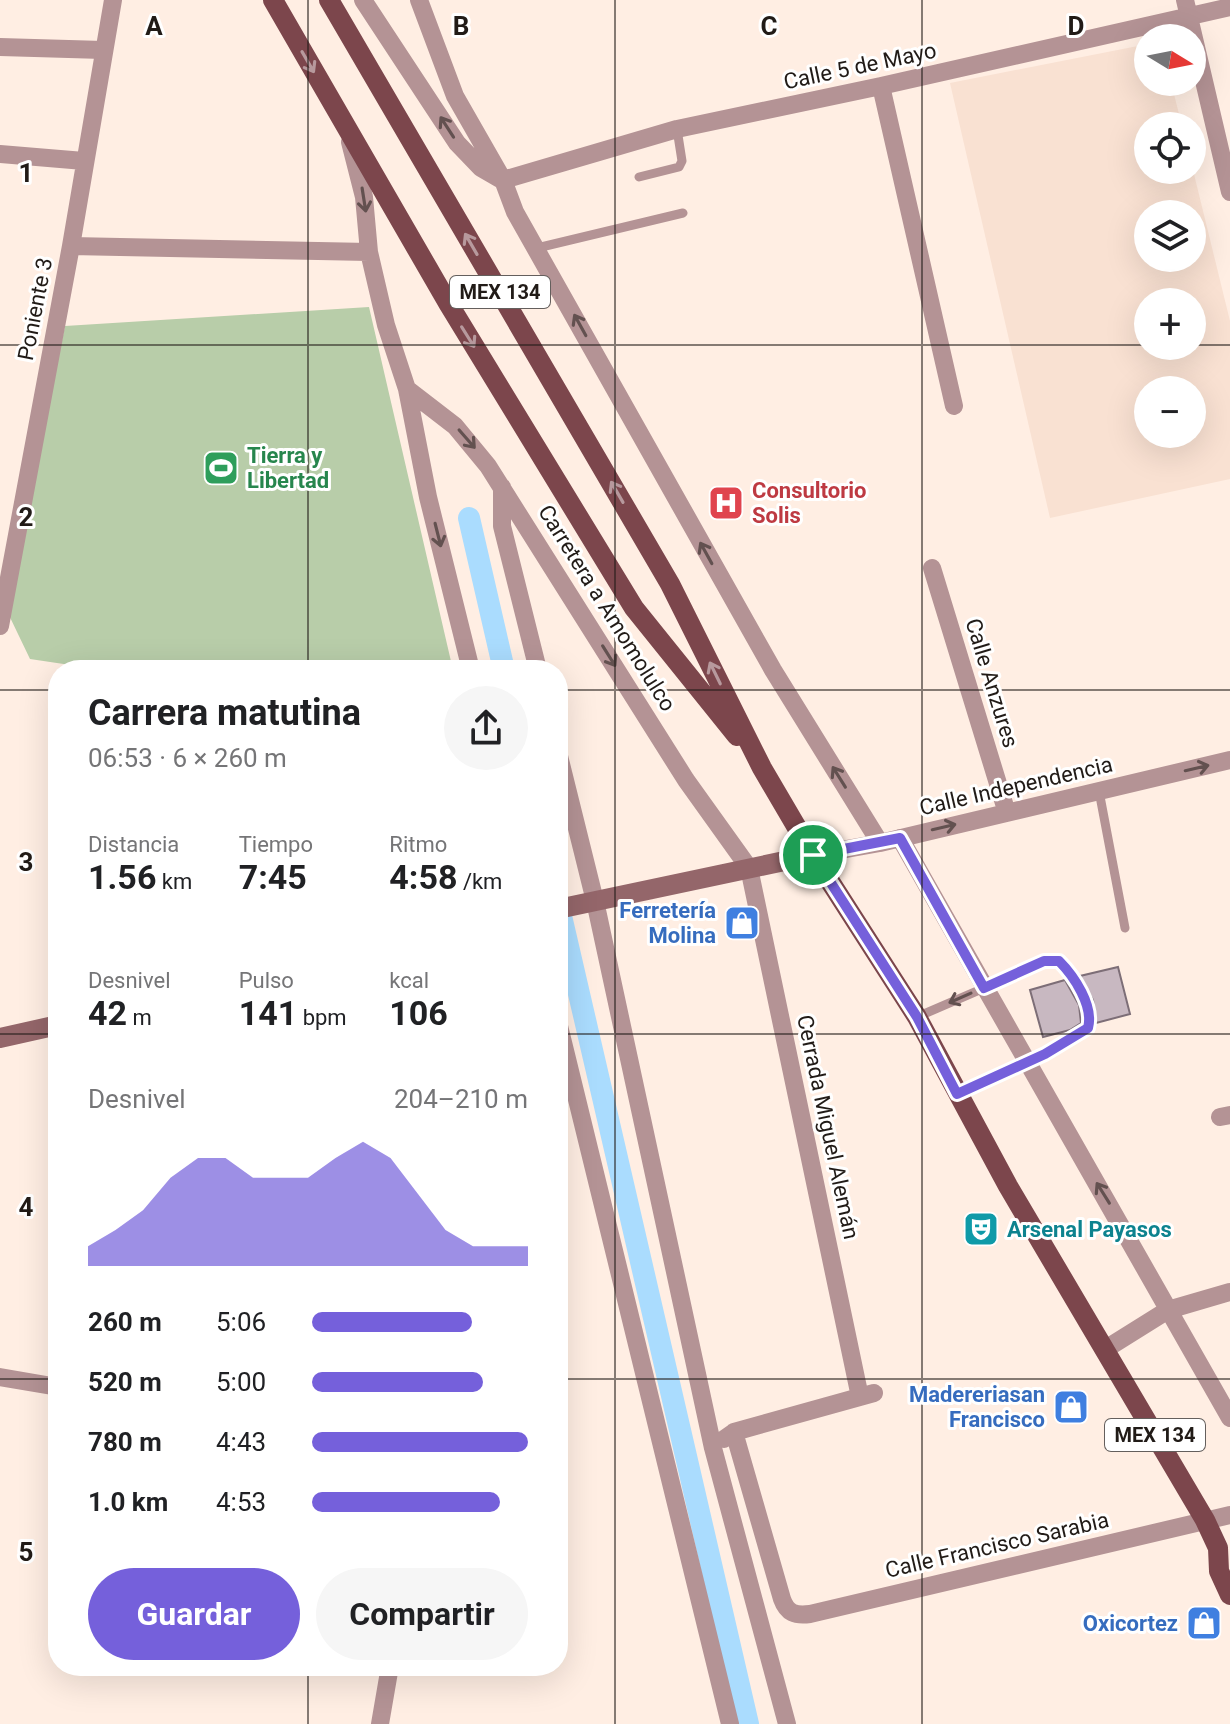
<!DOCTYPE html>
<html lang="es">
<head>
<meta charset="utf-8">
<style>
	:root { --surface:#fff; --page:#f6f6f6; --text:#202124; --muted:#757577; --accent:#7560db }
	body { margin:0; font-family:Roboto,sans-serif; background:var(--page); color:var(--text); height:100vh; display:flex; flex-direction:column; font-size:30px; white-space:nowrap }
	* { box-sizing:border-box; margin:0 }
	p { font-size:26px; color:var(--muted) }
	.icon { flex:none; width:44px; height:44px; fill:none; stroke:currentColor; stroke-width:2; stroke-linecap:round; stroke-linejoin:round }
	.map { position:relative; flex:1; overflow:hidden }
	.details { position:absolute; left:48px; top:660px; width:520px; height:1016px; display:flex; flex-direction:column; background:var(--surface); border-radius:32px; box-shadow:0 8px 32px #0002 }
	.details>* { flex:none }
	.needle { width:52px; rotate:100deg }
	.buttons { position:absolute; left:1134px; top:24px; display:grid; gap:16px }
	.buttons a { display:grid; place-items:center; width:72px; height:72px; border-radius:50%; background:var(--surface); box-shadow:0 8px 32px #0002; font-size:40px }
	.pin { position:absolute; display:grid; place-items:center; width:68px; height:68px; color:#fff; margin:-34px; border:4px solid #fff; border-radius:50%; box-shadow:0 2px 8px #0007 }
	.round { display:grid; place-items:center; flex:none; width:84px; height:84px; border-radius:42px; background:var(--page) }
	.summary { display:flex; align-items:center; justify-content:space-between; height:136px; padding:0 40px }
	h1 { font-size:36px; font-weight:700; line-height:60px }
	.figures { display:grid; grid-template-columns:repeat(3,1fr); gap:12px; height:136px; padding:8px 40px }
	.figures div { display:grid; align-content:center }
	.figures b { font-size:34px; font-weight:700 }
	.figures small { font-size:22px; font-weight:400 }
	.figures p { font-size:22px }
	.chart { height:224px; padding:16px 40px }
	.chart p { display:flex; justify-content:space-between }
	.chart svg { width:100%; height:144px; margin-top:8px; fill:var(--accent); opacity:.7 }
	.action { display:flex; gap:16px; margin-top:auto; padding:16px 40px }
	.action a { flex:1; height:92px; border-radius:48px; background:var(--accent); color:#fff; font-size:32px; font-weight:700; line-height:92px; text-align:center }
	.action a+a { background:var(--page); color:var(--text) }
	ul { padding:0 40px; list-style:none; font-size:26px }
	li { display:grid; grid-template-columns:128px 96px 1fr; align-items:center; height:60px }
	li i { height:20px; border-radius:10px; background:var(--accent) }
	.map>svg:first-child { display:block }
	.built { fill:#f9e1d2; fill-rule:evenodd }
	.green { fill:#b8cda9 }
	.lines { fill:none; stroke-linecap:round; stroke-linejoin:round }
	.canal { stroke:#aadcfe; stroke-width:22 }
	.building { fill:#c8b8c1; stroke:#7d6e77; stroke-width:2 }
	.lane { stroke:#b49395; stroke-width:9 }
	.street { stroke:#b49395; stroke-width:18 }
	.secondary { stroke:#94666a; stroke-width:20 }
	.primary { stroke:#7c464c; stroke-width:20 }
	.oneway { stroke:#b7999d }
	.oneway2 { stroke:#635150 }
	.route-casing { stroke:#fff; stroke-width:16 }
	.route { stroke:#7560db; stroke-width:10 }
	.grid { fill:none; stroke:#211b17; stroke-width:2; stroke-opacity:0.55 }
	.labels { text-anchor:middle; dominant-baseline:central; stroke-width:6; stroke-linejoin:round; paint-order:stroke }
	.shield { fill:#fff; stroke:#645f5d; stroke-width:2 }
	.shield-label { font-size:20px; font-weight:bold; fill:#211b17 }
	.street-label { font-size:22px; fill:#211b17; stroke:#fff }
	.leisure-label { font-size:22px; font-weight:bold; fill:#27864d; stroke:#fff; text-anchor:start }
	.health-label { font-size:22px; font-weight:bold; fill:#be3a42; stroke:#fff; text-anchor:start }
	.shop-label { font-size:22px; font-weight:bold; fill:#366cbe; stroke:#fff; text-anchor:end }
	.culture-label { font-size:22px; font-weight:bold; fill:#0d838f; stroke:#fff; text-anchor:start }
	.grid-label { font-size:26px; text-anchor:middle; font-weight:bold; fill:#211b17; stroke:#fff; stroke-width:6; stroke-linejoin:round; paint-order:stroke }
</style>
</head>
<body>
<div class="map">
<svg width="1230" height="1724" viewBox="0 0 1230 1724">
	<rect width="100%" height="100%" fill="#ffeee3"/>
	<path class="built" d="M1148 44V82H1171L1182 126H1148V170H1192V166L1230 321V479L1050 518 950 83ZM1148 214H1192V258H1148ZM1148 302H1192V346H1148ZM1148 390H1192V434H1148Z"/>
	<path class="green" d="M369 307 453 670H373L288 661 286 670H104L30 659 6 609 65 326Z"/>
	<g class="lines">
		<path class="canal" d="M469 518 504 670
			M558 903 748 1724"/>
	</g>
	<path class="building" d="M1118 967 1130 1014 1096 1023 1093 1000 1080 976Z
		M1065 980 1079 1005 1081 1023 1070 1030 1043 1037 1030 990Z"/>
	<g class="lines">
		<path class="lane" d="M639 177 679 167 682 161 677 129
			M537 248 683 213
			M1099 791 1125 928
			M917 1017 1049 960 1062 963C1074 981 1094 1005 1088 1028L1045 1054 957 1094"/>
		<path class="street" d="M363 0 457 143 481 168 500 179
			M419 0 455 96 503 180 515 212 773 670 880 843
			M1185 0 1230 192
			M0 47 103 50
			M881 86 954 406
			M350 142 364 197 369 252 386 325 407 389 428 497 471 670
			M0 154 84 161
			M503 180 677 129 881 86 1230 7
			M71 246 369 252
			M407 389 455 426 488 466 686 780 749 868 860 1397
			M502 487V526L538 670
			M932 568 1007 813
			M0 626 71 246 113 0
			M558 752 595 901 713 1448 787 1724
			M900 838 1230 1418
			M813 855 880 843 1230 760
			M558 1022 730 1724
			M1220 1117 1230 1115
			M1104 1350 1168 1310 1230 1292
			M0 1377 58 1387
			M734 1432 782 1599C787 1613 795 1616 810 1614L1230 1515
			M724 1439 734 1432 874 1393
			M380 1724 390 1666"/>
		<path class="secondary" d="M558 909 813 855
			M0 1038 58 1025"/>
		<path class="primary" d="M273 0 448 303 634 608 737 736
			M329 0 670 584 762 768 813 855 917 1017 1008 1186 1205 1520 1218 1548 1219 1571 1230 1595"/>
	</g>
	<defs><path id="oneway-shaft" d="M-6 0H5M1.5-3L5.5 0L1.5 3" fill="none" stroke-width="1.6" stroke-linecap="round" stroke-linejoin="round" transform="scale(2)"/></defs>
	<g class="oneway">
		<use href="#oneway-shaft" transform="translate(308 62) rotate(60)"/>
		<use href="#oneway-shaft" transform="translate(471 244) rotate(-120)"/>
		<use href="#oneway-shaft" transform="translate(468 337) rotate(58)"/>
		<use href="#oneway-shaft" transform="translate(617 492) rotate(-120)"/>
		<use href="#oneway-shaft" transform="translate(715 673) rotate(-116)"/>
	</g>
	<g class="oneway2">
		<use href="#oneway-shaft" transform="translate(447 127) rotate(-123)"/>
		<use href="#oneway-shaft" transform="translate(364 200) rotate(81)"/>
		<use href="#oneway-shaft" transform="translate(580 325) rotate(-119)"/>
		<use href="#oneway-shaft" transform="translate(467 439) rotate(49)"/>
		<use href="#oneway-shaft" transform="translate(438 535) rotate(76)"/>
		<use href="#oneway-shaft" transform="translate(706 553) rotate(-119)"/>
		<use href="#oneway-shaft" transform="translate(609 656) rotate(58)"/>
		<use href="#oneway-shaft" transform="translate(1197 768) rotate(-13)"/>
		<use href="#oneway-shaft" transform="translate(839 777) rotate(-122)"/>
		<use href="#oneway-shaft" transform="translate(944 827) rotate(-13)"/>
		<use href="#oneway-shaft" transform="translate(960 998) rotate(156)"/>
		<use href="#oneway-shaft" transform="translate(1103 1193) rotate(-122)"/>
	</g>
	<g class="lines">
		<defs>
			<path id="route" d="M900 838 984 988 1044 961H1059C1074 976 1094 1006 1088 1028L1045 1054 957 1094 917 1017 813 855Z"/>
		</defs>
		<use href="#route" class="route-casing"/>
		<use href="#route" class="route"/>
	</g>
	<path class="grid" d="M308 0V670M615 0V1724M922 0V1724M0 345H1148M1192 345H1230M0 690H58M558 690H1230M0 1034H58M558 1034H1230M0 1379H58M558 1379H1230M308 1666V1724"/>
	<defs>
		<symbol id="stadium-square" viewBox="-11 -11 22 22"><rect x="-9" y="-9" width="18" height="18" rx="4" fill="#2e9e5b" stroke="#fff"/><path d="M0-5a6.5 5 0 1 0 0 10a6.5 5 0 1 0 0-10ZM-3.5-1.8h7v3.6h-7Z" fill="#fff"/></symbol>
		<symbol id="hospital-square" viewBox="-11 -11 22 22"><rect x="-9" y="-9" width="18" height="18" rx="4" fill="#e0444e" stroke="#fff"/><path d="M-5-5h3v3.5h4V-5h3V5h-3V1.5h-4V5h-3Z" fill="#fff"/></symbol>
		<symbol id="shop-square" viewBox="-11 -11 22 22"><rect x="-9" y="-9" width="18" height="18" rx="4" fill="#3f7fe0" stroke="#fff"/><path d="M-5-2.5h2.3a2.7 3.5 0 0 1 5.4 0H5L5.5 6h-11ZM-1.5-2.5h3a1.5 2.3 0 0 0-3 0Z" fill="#fff"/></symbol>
		<symbol id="theatre-square" viewBox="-11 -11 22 22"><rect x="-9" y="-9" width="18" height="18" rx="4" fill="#0f9aa8" stroke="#fff"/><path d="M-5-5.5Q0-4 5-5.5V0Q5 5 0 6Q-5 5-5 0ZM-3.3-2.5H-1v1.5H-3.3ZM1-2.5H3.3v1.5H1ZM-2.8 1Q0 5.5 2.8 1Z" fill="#fff"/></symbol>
	</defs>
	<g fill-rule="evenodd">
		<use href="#stadium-square" x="201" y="448" width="40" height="40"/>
		<use href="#hospital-square" x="706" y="483" width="40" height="40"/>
		<use href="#shop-square" x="722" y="903" width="40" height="40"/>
		<use href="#theatre-square" x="961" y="1209" width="40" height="40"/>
		<use href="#shop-square" x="1051" y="1387" width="40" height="40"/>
		<use href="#shop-square" x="1184" y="1603" width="40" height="40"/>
	</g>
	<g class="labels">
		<g class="shield">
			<rect x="450" y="276" width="100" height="32" rx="6"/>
			<rect x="1105" y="1419" width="100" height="32" rx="6"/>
		</g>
		<g class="shield-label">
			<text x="500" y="292">MEX 134</text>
			<text x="1155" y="1435">MEX 134</text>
		</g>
		<g class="street-label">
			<text transform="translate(860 66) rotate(-12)">Calle 5 de Mayo</text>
			<text transform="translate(35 309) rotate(-79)">Poniente 3</text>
			<text transform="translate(607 608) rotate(58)">Carretera a Amomolulco</text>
			<text transform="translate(992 683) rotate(73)">Calle Anzures</text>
			<text transform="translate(1016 786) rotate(-13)">Calle Independencia</text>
			<text transform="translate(828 1127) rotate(78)">Cerrada Miguel Alemán</text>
			<text transform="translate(997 1545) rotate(-13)">Calle Francisco Sarabia</text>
		</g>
		<g class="leisure-label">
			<text x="247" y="455">Tierra y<tspan x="247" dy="25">Libertad</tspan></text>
		</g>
		<g class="health-label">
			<text x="752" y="490">Consultorio<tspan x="752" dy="25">Solis</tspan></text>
		</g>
		<g class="shop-label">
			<text x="716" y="910">Ferretería<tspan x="716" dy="25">Molina</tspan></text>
			<text x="1045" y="1394">Madereriasan<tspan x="1045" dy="25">Francisco</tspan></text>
			<text x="1178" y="1623">Oxicortez</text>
		</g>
		<g class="culture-label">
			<text x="1007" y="1229">Arsenal Payasos</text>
		</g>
	</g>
	<g class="grid-label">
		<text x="154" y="35">A</text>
		<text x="461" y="35">B</text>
		<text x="769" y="35">C</text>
		<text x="1076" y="35">D</text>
		<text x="26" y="182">1</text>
		<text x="26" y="526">2</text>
		<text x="26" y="871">3</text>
		<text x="26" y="1216">4</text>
		<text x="26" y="1561">5</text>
	</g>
</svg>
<div class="buttons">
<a><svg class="needle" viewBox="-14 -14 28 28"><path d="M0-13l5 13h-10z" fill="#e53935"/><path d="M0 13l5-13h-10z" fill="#757577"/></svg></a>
<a><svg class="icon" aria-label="locate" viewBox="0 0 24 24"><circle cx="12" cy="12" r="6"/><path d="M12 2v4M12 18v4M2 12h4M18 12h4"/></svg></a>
<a><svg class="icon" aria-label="layers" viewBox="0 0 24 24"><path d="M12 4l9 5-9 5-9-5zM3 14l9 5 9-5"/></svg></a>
<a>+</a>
<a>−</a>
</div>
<div class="pin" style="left:813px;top:855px;background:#1e9e55"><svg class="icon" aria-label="arrive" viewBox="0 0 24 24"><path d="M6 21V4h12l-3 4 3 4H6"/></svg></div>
<section class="details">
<div class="summary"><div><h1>Carrera matutina</h1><p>06:53 · 6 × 260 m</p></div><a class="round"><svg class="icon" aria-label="share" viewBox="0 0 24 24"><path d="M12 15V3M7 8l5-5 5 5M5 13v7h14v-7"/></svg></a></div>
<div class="figures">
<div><p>Distancia</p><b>1.56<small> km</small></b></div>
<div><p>Tiempo</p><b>7:45</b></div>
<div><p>Ritmo</p><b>4:58<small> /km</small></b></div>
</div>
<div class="figures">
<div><p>Desnivel</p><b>42<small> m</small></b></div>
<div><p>Pulso</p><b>141<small> bpm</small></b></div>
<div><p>kcal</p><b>106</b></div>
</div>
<div class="chart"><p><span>Desnivel</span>204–210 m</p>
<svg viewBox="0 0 160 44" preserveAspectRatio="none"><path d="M0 44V38L10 33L20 27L30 17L40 11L50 11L60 17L70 17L80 17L90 11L100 6L110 11L120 22L130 33L140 38L150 38L160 38V44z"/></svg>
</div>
<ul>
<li><b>260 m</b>5:06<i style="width:74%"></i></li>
<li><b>520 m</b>5:00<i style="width:79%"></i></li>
<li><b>780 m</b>4:43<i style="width:100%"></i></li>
<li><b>1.0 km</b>4:53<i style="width:87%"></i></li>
</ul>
<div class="action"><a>Guardar</a><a>Compartir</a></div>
</section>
</div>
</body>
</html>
